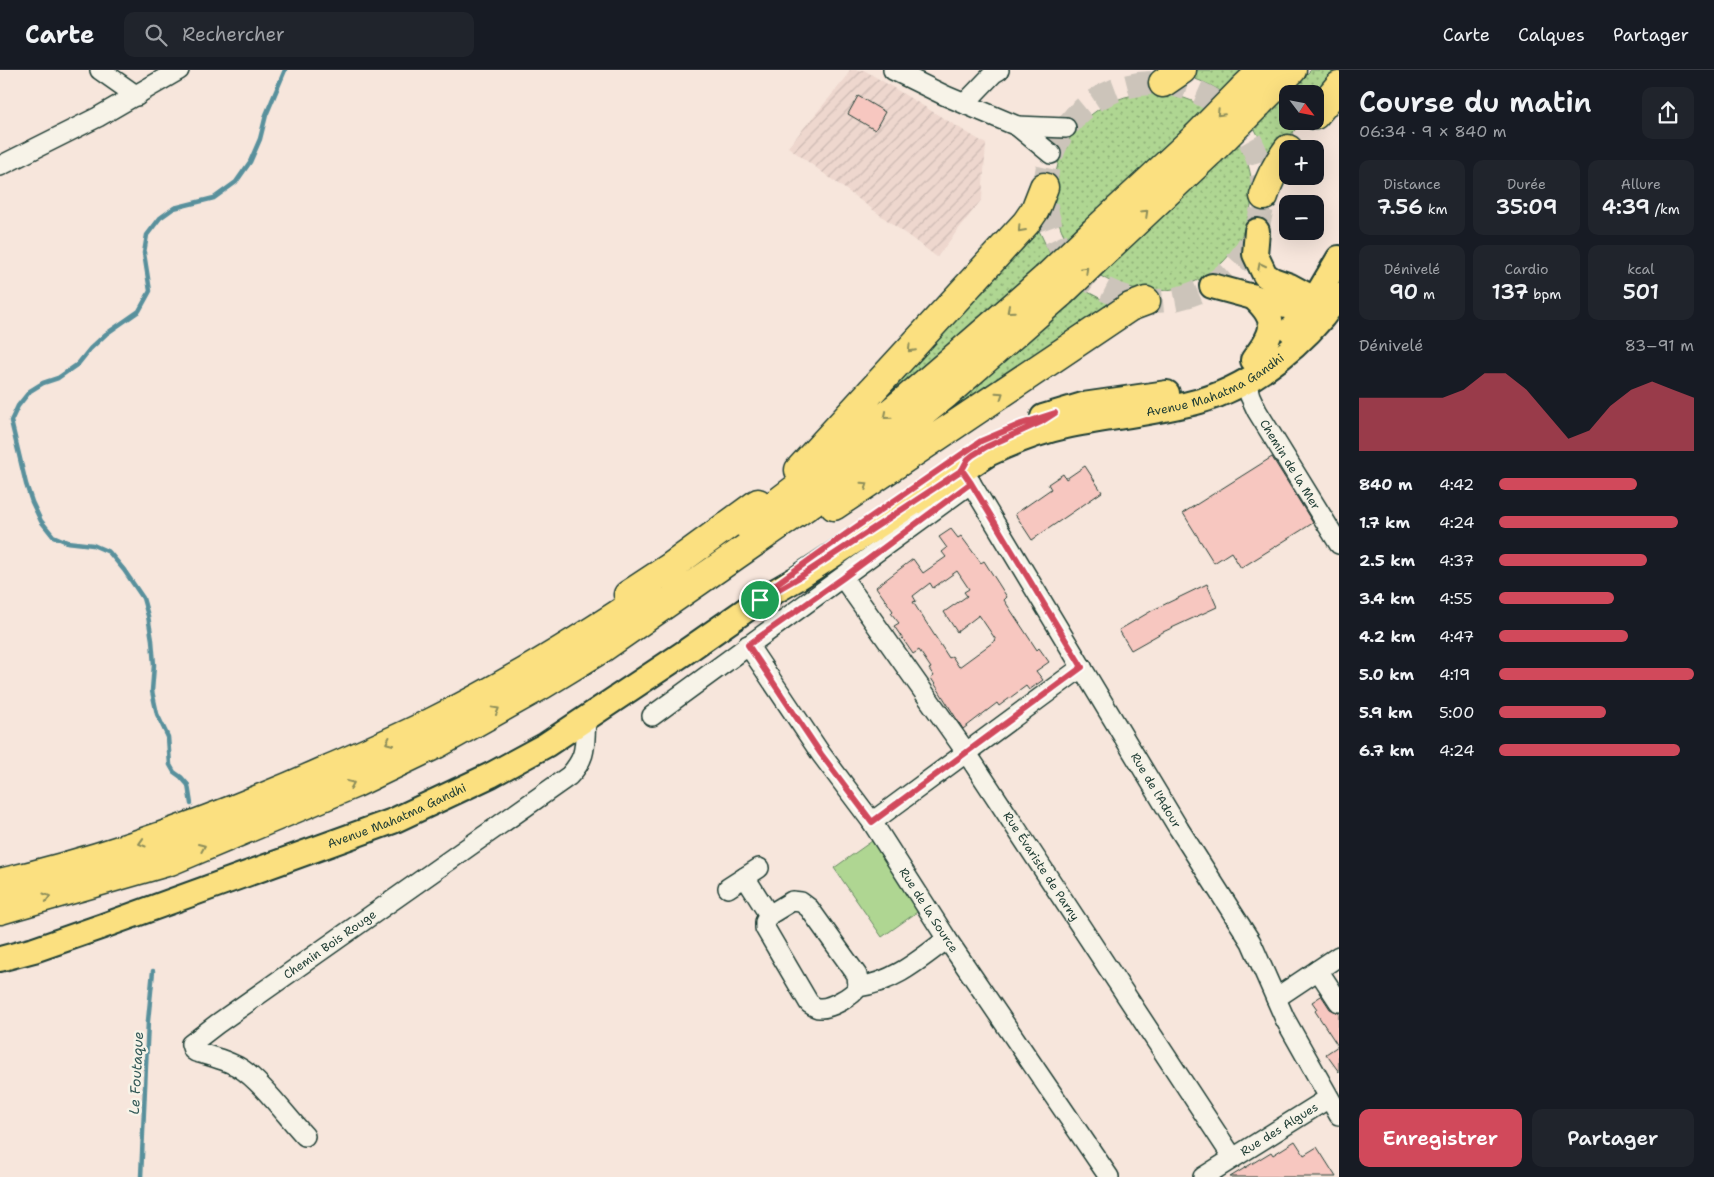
<!DOCTYPE html>
<html lang="fr">
<head>
<meta charset="utf-8">
<style>
	:root { --surface:#171b24; --page:#20242c; --text:#f1f3f6; --muted:#9ea1a6; --line:#363941; --accent:#d1495b }
	body { margin:0; font-family:"Shantell Sans",sans-serif; background:var(--page); color:var(--text); height:100vh; display:flex; flex-direction:column; font-size:19px; white-space:nowrap }
	* { box-sizing:border-box; margin:0 }
	p { font-size:16px; color:var(--muted) }
	.icon { flex:none; width:28px; height:28px; fill:none; stroke:currentColor; stroke-width:2; stroke-linecap:round; stroke-linejoin:round }
	.map { position:relative; flex:1; overflow:hidden }
	.sheet { display:flex; flex-direction:column; background:var(--surface); width:375px }
	.sheet>* { flex:none }
	.needle { width:32px; rotate:122deg }
	.fabs { position:absolute; left:1279px; top:15px; display:grid; gap:10px }
	.fabs a { display:grid; place-items:center; width:45px; height:45px; border-radius:10px; background:var(--surface); box-shadow:0 5px 20px #0002; font-size:25px }
	.pin { position:absolute; display:grid; place-items:center; width:42px; height:42px; color:#fff; margin:-21px; border:2px solid #fff; border-radius:50%; box-shadow:0 1px 5px #0007 }
	.round { display:grid; place-items:center; flex:none; width:52px; height:52px; border-radius:10px; background:var(--page) }
	.overview { display:flex; align-items:center; justify-content:space-between; height:85px; padding:0 20px }
	h1 { font-size:28px; font-weight:600; line-height:38px }
	.metrics { display:grid; grid-template-columns:repeat(3,1fr); gap:8px; height:85px; padding:5px 20px }
	.metrics div { display:grid; align-content:center; border-radius:10px; background:var(--page); text-align:center }
	.metrics b { font-size:21px; font-weight:600 }
	.metrics small { font-size:14px; font-weight:400 }
	.metrics p { font-size:14px }
	.chart { height:140px; padding:10px 20px }
	.chart p { display:flex; justify-content:space-between }
	.chart svg { width:100%; height:90px; margin-top:5px; fill:var(--accent); opacity:.7 }
	.primary-button { display:flex; gap:10px; margin-top:auto; padding:10px 20px }
	.primary-button a { flex:1; height:58px; border-radius:10px; background:var(--accent); color:#fff; font-size:20px; font-weight:600; line-height:58px; text-align:center }
	.primary-button a+a { background:var(--page); color:var(--text) }
	ul { padding:0 20px; list-style:none; font-size:16px }
	li { display:grid; grid-template-columns:80px 60px 1fr; align-items:center; height:38px }
	li i { height:12px; border-radius:6px; background:var(--accent) }
	header { display:flex; align-items:center; gap:30px; box-sizing:border-box; height:70px; padding:0 25px; background:var(--surface); border-bottom:1px solid var(--line) }
	header strong { font-size:24px }
	nav { display:flex; gap:28px; margin-inline-start:auto; font-size:18px }
	.search { width:350px; height:45px; background:var(--page); display:flex; align-items:center; gap:12px; box-sizing:border-box; padding:0 18px; border-radius:10px; color:var(--muted); font-size:19px }
	main { display:flex; flex:1; min-height:0 }
	.map>svg:first-child { display:block }
	.industrial { fill:url(#industrial-furrows) }
	.grass { fill:url(#grass-dots); stroke:#678a63 }
	.pitch { fill:#afd692; stroke:#678a63 }
	.lines { fill:none; stroke-linecap:round; stroke-linejoin:round }
	.stream { stroke:#59909c; stroke-width:4.5 }
	.building { fill:#f7c7c0; stroke:#1f3d34; fill-rule:evenodd }
	.major-tunnel { stroke:#ccc4ba; stroke-width:24; stroke-dasharray:24 12; stroke-linecap:butt }
	.minor-casing { stroke:#1f3d34; stroke-width:22 }
	.major-casing { stroke:#1f3d34; stroke-width:28 }
	.highway-casing { stroke:#1f3d34; stroke-width:31 }
	.minor { stroke:#f7f3e8; stroke-width:19 }
	.major { stroke:#fbe080; stroke-width:24 }
	.highway { stroke:#fbe080; stroke-width:28 }
	.highway-bridge-casing { stroke:#1f3d34; stroke-width:31; stroke-linecap:butt }
	.highway-bridge { stroke:#fbe080; stroke-width:28 }
	.oneway { stroke:#8d8e5a }
	.route-casing { stroke:#fff; stroke-width:10 }
	.route { stroke:#d1495b; stroke-width:6 }
	.labels { text-anchor:middle; dominant-baseline:central; stroke-width:5; stroke-linejoin:round; paint-order:stroke }
	.street-label { font-size:12px; fill:#1f3d34; stroke:#f7f3e8 }
	.water-label { font-size:14px; font-style:italic; fill:#325957; stroke:#f7f3e8 }
</style>
</head>
<body>
<header>
<strong>Carte</strong>
<div class="search"><svg class="icon" aria-label="search" viewBox="0 0 24 24"><circle cx="10" cy="10" r="6"/><path d="M15 15l6 6"/></svg>Rechercher</div>
<nav><a>Carte</a><a>Calques</a><a>Partager</a></nav>
</header>
<main>
<div class="map">
<svg width="1339" height="1107" viewBox="0 0 1339 1107">
	<defs>
		<pattern id="industrial-furrows" width="10" height="10" patternUnits="userSpaceOnUse" patternTransform="scale(1.25)"><rect width="10" height="10" fill="#eed7ce"/><path d="M-1 1l2-2M0 10L10 0M9 11l2-2" fill="none" stroke="#ccb9b2"/></pattern>
		<pattern id="grass-dots" width="8" height="8" patternUnits="userSpaceOnUse" patternTransform="scale(1.25)"><rect width="8" height="8" fill="#afd692"/><path d="M2 2h.1M6 6h.1" fill="none" stroke="#8eaf78" stroke-width="1.8" stroke-linecap="round"/></pattern>
	</defs>
	<rect width="100%" height="100%" fill="#f7e6dc"/>
	<filter id="ink" filterUnits="userSpaceOnUse"><feTurbulence type="fractalNoise" baseFrequency=".02" numOctaves="2"/><feDisplacementMap in="SourceGraphic" scale="10" xChannelSelector="R" yChannelSelector="G"/><feConvolveMatrix kernelMatrix="1 2 1 2 8 2 1 2 1" color-interpolation-filters="sRGB"/></filter>
	<g filter="url(#ink)">
		<path class="industrial" d="M850 0H864L986 74 982 129 937 187 788 77 845 9Z"/>
		<path class="grass" d="M1196 0H1247L1273 37 1311 0H1339V5L1315 24H1288V51H1302L1270 91C1258 63 1245 35 1217 19 1208 13 1197 10 1188 6Z
			M1054 122a99 99 0 1 1 198 0a99 99 0 1 1-198 0Z
			M1035 152 1051 186 1082 219 1113 235 879 396 828 378Z"/>
		<path class="pitch" d="M872 771 920 840 882 867 834 798Z"/>
		<g class="lines">
			<path class="stream" d="M191 734 188 715 181 707 174 702 170 695 168 667 157 644 152 621 154 595 152 570 148 546 143 528 124 500 109 482 93 475 67 472 53 466 41 451 32 432 26 414 11 351 18 336 30 321 43 313 58 308 78 294 90 279 106 264 139 241 150 221 144 183 147 165 160 148 174 138 214 128 236 112 250 92 260 69 266 45 285 0
				M141 1107 148 951 153 901"/>
		</g>
		<path class="building" d="M858 26 885 42 875 60 848 44Z
			M1272 387 1313 453 1241 498 1231 482 1214 493 1183 443Z
			M1085 396 1102 422 1032 470 1015 444 1051 419 1048 414 1063 404 1066 409Z
			M951 459 958 468 961 466 981 493 984 491 1007 527 1004 530 1037 580 1039 578 1049 592 1036 601 1043 610 1029 620 1026 616 999 636 997 633 963 659 931 608 934 606 929 599 931 598 919 580 913 584 894 556 899 553 891 543 893 541 876 517 913 489 923 503 946 487 942 482 947 478 939 467ZM957 501 969 519 964 522 967 526 944 542 957 562 979 545 996 570 959 597 952 586 949 588 913 532 916 531 913 526 930 513 933 518Z
			M1207 514 1217 537 1163 562 1131 580 1119 560 1153 540Z
			M1319 922 1330 939 1339 943V1002L1326 984 1338 976 1315 941 1317 939 1312 932 1321 926Z
			M1295 1071 1304 1085 1317 1077 1336 1107H1230L1271 1082 1273 1085Z"/>
		<g class="lines">
			<path class="major-tunnel" d="M1045 122a109 109 0 1 1 218 0a109 109 0 1 1-218 0Z"/>
			<defs>
				<g id="minor">
					<path d="M100 0 137 26"/>
					<path d="M893 0 946 26 1017 56 1051 84"/>
					<path d="M967 35 969 29 994 3 999 0"/>
					<path d="M1017 56 1066 58"/>
					<path d="M0 96 98 47 179 0"/>
					<path id="s1" d="M1246 311 1250 326 1257 341 1339 474"/>
					<path id="s2" d="M963 400 1179 759 1251 872 1285 949 1339 1045"/>
					<path id="s3" d="M843 508 966 682 1233 1088"/>
					<path id="s4" d="M748 575 821 684 872 752 947 869 1109 1107"/>
					<path d="M652 646 971 413"/>
					<path d="M872 752 1082 597"/>
					<path d="M745 807 769 845"/>
					<path d="M728 818 759 798"/>
					<path d="M1318 900 1339 932"/>
					<path d="M858 917C853 926 830 939 819 938 815 938 812 935 809 933L765 858V852L769 845 792 831 801 832 809 838 857 905 858 917C894 912 919 890 947 869"/>
					<path d="M1276 928 1339 886"/>
					<path id="s5" d="M305 1066C288 1048 260 1010 240 998 227 990 210 986 196 982L193 980 191 974 217 954 569 706C588 686 584 675 586 649"/>
					<path id="s6" d="M1203 1107 1329 1028"/>
				</g>
				<g id="major">
					<path d="M1257 161 1255 184 1265 205 1273 210 1290 216 1327 236"/>
					<path d="M1212 216 1301 240 1320 248"/>
					<path d="M1252 226C1280 251 1274 263 1253 290"/>
					<path d="M1290 260 1307 242 1339 188"/>
					<path d="M1043 347 1083 335 1167 323"/>
					<path id="s7" d="M0 889 34 880 103 856 393 751 491 705 546 675 684 583 760 530 798 508 988 384C1013 372 1038 362 1066 356 1110 347 1156 343 1200 331 1254 315 1308 272 1339 225"/>
				</g>
				<path id="highway" d="M1163 13 1182 0
					M1243 19 1263 0
					M1258 34 1292 0
					M1315 45 1339 16
					M1264 126C1269 108 1277 94 1288 79
					M1095 161 1196 67
					M1109 177 1211 81
					M799 400 1026 153 1035 140 1044 117
					M834 436 1130 237 1146 231
					M747 455C852 379 949 293 1046 208
					M628 525 669 498 758 433
					M0 813C113 787 222 747 329 699 363 684 398 669 432 652 507 615 580 570 650 523
					M0 840 170 791 356 713 437 674 542 615 601 579 811 433 946 324 1061 223"/>
			</defs>
			<use href="#minor" class="minor-casing"/>
			<use href="#major" class="major-casing"/>
			<use href="#highway" class="highway-casing"/>
			<use href="#minor" class="minor"/>
			<use href="#major" class="major"/>
			<use href="#highway" class="highway"/>
			<defs>
				<path id="highway-bridge" d="M1196 67 1243 19
					M1211 81 1258 34
					M1046 208 1095 161
					M1061 223 1109 177"/>
			</defs>
			<use href="#highway-bridge" class="highway-bridge-casing"/>
			<use href="#highway-bridge" class="highway-bridge"/>
		</g>
		<defs><path id="oneway-chevron" d="M-2-3.5L2.5 0L-2 3.5" fill="none" stroke-width="1.6" stroke-linecap="round" stroke-linejoin="round" transform="scale(1.25)"/></defs>
		<g class="oneway">
			<use href="#oneway-chevron" transform="translate(1220 43) rotate(135)"/>
			<use href="#oneway-chevron" transform="translate(1145 143) rotate(-44)"/>
			<use href="#oneway-chevron" transform="translate(1021 159) rotate(132)"/>
			<use href="#oneway-chevron" transform="translate(1261 196) rotate(-117)"/>
			<use href="#oneway-chevron" transform="translate(1085 200) rotate(-44)"/>
			<use href="#oneway-chevron" transform="translate(1010 240) rotate(139)"/>
			<use href="#oneway-chevron" transform="translate(911 279) rotate(133)"/>
			<use href="#oneway-chevron" transform="translate(1000 325) rotate(-34)"/>
			<use href="#oneway-chevron" transform="translate(887 346) rotate(140)"/>
			<use href="#oneway-chevron" transform="translate(865 415) rotate(-34)"/>
			<use href="#oneway-chevron" transform="translate(496 640) rotate(-29)"/>
			<use href="#oneway-chevron" transform="translate(389 672) rotate(155)"/>
			<use href="#oneway-chevron" transform="translate(351 714) rotate(-23)"/>
			<use href="#oneway-chevron" transform="translate(142 773) rotate(163)"/>
			<use href="#oneway-chevron" transform="translate(202 777) rotate(-23)"/>
			<use href="#oneway-chevron" transform="translate(47 827) rotate(-16)"/>
		</g>
	</g>
	<g class="lines" filter="url(#ink)">
		<defs>
			<path id="route" d="M760 530 798 508 962 400 971 413 1068 574 1082 597 872 752 821 684 748 575 843 508 971 413 962 400 968 389 973 385 986 377 1041 352 1055 343 1021 354 981 371 846 464 769 519 760 530"/>
		</defs>
		<use href="#route" class="route-casing"/>
		<use href="#route" class="route"/>
	</g>
	<g class="labels">
		<g class="street-label">
			<text stroke="none"><textPath href="#s7" startOffset="1356">Avenue Mahatma Gandhi</textPath></text>
			<text stroke="none"><textPath href="#s1" startOffset="95">Chemin de la Mer</textPath></text>
			<text stroke="none"><textPath href="#s2" startOffset="374">Rue de l'Adour</textPath></text>
			<text stroke="none"><textPath href="#s7" startOffset="422">Avenue Mahatma Gandhi</textPath></text>
			<text stroke="none"><textPath href="#s3" startOffset="350">Rue Évariste de Parny</textPath></text>
			<text stroke="none"><textPath href="#s4" startOffset="321">Rue de la Source</textPath></text>
			<text stroke="none"><textPath href="#s5" startOffset="322">Chemin Bois Rouge</textPath></text>
			<text stroke="none"><textPath href="#s6" startOffset="90">Rue des Algues</textPath></text>
		</g>
		<g class="water-label">
			<text transform="translate(136 1003) rotate(-87)">Le Foutaque</text>
		</g>
	</g>
</svg>
<div class="fabs">
<a><svg class="needle" viewBox="-14 -14 28 28"><path d="M0-13l5 13h-10z" fill="#e53935"/><path d="M0 13l5-13h-10z" fill="#9ea1a6"/></svg></a>
<a>+</a>
<a>−</a>
</div>
<div class="pin" style="left:760px;top:530px;background:#1e9e55"><svg class="icon" aria-label="arrive" viewBox="0 0 24 24"><path d="M6 21V4h12l-3 4 3 4H6"/></svg></div>
</div>
<section class="sheet">
<div class="overview"><div><h1>Course du matin</h1><p>06:34 · 9 × 840 m</p></div><a class="round"><svg class="icon" aria-label="share" viewBox="0 0 24 24"><path d="M12 15V3M7 8l5-5 5 5M5 13v7h14v-7"/></svg></a></div>
<div class="metrics">
<div><p>Distance</p><b>7.56<small> km</small></b></div>
<div><p>Durée</p><b>35:09</b></div>
<div><p>Allure</p><b>4:39<small> /km</small></b></div>
</div>
<div class="metrics">
<div><p>Dénivelé</p><b>90<small> m</small></b></div>
<div><p>Cardio</p><b>137<small> bpm</small></b></div>
<div><p>kcal</p><b>501</b></div>
</div>
<div class="chart"><p><span>Dénivelé</span>83–91 m</p>
<svg viewBox="0 0 160 44" preserveAspectRatio="none"><path d="M0 44V18L10 18L20 18L30 18L40 18L50 14L60 6L70 6L80 14L90 26L100 38L110 34L120 22L130 14L140 10L150 14L160 18V44z"/></svg>
</div>
<ul>
<li><b>840 m</b>4:42<i style="width:71%"></i></li>
<li><b>1.7 km</b>4:24<i style="width:92%"></i></li>
<li><b>2.5 km</b>4:37<i style="width:76%"></i></li>
<li><b>3.4 km</b>4:55<i style="width:59%"></i></li>
<li><b>4.2 km</b>4:47<i style="width:66%"></i></li>
<li><b>5.0 km</b>4:19<i style="width:100%"></i></li>
<li><b>5.9 km</b>5:00<i style="width:55%"></i></li>
<li><b>6.7 km</b>4:24<i style="width:93%"></i></li>
</ul>
<div class="primary-button"><a>Enregistrer</a><a>Partager</a></div>
</section>
</main>
</body>
</html>
